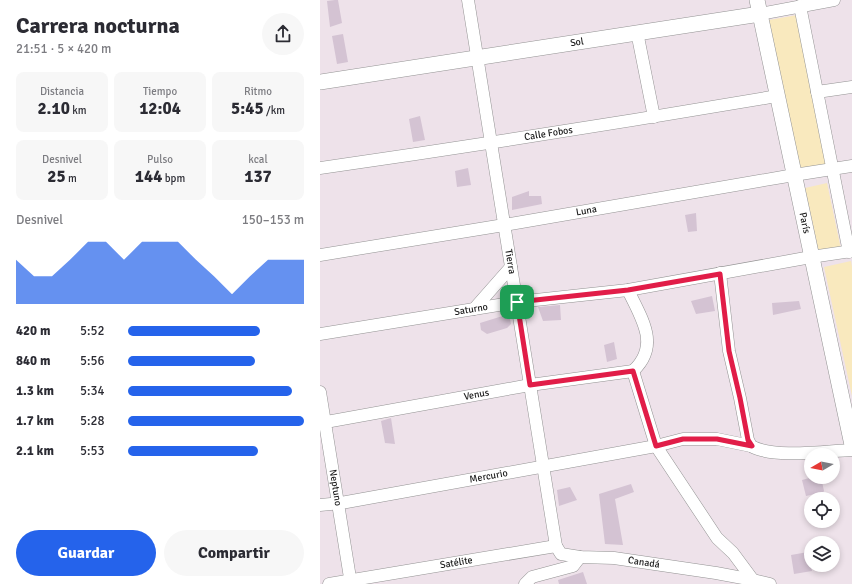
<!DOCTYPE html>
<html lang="es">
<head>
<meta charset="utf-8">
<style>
	:root { --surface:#fff; --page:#f7f7f7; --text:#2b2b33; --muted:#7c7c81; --accent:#2563eb }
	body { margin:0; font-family:Signika,sans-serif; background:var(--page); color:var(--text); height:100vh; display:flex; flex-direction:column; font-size:15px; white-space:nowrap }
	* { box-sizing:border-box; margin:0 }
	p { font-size:13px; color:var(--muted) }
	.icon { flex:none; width:22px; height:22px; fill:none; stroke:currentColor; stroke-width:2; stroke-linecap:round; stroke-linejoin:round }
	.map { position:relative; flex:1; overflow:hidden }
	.panel { display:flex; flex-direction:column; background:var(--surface); width:320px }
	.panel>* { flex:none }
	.needle { width:26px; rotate:260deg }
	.tools { position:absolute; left:484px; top:448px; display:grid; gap:8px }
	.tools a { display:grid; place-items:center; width:36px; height:36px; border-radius:50%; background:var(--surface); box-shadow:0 2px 6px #0003; font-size:20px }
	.pin { position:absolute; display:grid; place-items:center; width:34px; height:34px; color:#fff; margin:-17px; border-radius:8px; box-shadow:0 2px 6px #0006 }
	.round { display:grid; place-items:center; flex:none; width:42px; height:42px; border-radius:21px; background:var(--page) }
	.summary { display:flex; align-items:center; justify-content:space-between; height:68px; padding:0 16px }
	h1 { font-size:22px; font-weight:700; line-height:30px }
	.metrics { display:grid; grid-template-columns:repeat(3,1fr); gap:6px; height:68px; padding:4px 16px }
	.metrics div { display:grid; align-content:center; border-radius:8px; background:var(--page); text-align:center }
	.metrics b { font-size:17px; font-weight:700 }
	.metrics small { font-size:11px; font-weight:400 }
	.metrics p { font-size:11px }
	.chart { height:112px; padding:8px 16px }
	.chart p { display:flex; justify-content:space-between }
	.chart svg { width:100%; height:72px; margin-top:4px; fill:var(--accent); opacity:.7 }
	.action { display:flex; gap:8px; margin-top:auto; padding:8px 16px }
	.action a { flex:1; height:46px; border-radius:24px; background:var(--accent); color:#fff; font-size:16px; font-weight:700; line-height:46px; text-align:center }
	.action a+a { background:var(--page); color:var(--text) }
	ul { padding:0 16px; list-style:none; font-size:13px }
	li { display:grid; grid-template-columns:64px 48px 1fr; align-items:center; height:30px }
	li i { height:10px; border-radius:5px; background:var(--accent) }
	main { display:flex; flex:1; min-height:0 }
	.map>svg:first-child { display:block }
	.park { fill:#f9e9be }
	.building { fill:#d4c3d3 }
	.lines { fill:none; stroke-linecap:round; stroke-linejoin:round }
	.minor-casing { stroke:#939393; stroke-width:13 }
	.tertiary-casing { stroke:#939393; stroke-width:16 }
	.minor { stroke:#fff; stroke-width:12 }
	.tertiary { stroke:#fff; stroke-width:15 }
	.route-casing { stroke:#fff; stroke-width:8 }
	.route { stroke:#e11d48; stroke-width:5 }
	.labels { text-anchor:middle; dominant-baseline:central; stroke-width:3.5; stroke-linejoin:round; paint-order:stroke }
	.street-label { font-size:10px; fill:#1c1c1c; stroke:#fff }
</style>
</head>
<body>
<main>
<section class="panel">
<div class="summary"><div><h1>Carrera nocturna</h1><p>21:51 · 5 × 420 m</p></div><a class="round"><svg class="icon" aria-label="share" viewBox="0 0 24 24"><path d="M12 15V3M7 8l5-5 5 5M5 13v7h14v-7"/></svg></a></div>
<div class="metrics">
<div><p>Distancia</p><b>2.10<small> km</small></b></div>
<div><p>Tiempo</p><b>12:04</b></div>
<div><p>Ritmo</p><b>5:45<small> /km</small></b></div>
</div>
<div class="metrics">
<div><p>Desnivel</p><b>25<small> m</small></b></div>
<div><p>Pulso</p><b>144<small> bpm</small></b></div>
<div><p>kcal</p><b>137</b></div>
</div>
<div class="chart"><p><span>Desnivel</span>150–153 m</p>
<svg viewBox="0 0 160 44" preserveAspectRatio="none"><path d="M0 44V17L10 27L20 27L30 17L40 6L50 6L60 17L70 6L80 6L90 6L100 17L110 27L120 38L130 27L140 17L150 17L160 17V44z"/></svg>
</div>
<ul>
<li><b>420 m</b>5:52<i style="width:75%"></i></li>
<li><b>840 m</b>5:56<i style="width:72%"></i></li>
<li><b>1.3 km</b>5:34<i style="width:93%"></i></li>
<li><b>1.7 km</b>5:28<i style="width:100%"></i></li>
<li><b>2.1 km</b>5:53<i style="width:74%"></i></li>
</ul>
<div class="action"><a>Guardar</a><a>Compartir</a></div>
</section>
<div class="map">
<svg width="532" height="584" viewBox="0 0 532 584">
	<rect width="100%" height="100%" fill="#eee2ea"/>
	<path class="park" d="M477 15 508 165 479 171 449 20Z
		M507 183 521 249 499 253 485 188Z
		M531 261 532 267V396L504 267Z"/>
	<path class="building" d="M15 0H18L22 23 10 27 7 1Z
		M23 34 28 62 17 64 12 36Z
		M100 116 105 140 93 142 89 119Z
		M148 168 151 185 137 187 135 171Z
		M209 191V196H221L222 204 192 210V197Z
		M376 213 377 231 368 232 365 215Z
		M392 296 395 311 376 314 371 301Z
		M479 301 481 309 453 315 452 303Z
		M240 305 241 320 223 321 218 307Z
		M189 314 191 324 187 328 167 334 161 330 160 323Z
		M294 342 297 359 287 362 284 345Z
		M71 418 75 444 65 443 61 421Z
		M493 477H501L504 491 499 498 495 494 486 496 482 480Z
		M311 484 314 492 295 499 303 545 285 544 279 494Z
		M250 487 257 500 239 506 237 490Z
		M488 552 492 571 474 574 471 555Z
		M263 572 267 584H239L238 580Z"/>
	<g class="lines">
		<defs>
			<g id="minor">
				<path id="s1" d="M148 0 236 546"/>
				<path d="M480 6 529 252"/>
				<path d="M440 14 514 0"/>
				<path d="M317 32 334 117"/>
				<path d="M497 92 532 87"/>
				<path id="s2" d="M0 168C153 146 305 122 457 96"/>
				<path id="s3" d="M0 255 184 225 474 175 532 166"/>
				<path d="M400 273 409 351 420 398 428 440 431 446C454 459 506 451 532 450"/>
				<path d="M308 290C321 318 341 345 313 371"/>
				<path d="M154 309 191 267"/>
				<path id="s4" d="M0 334 197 302 308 290 491 257 532 251"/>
				<path d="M313 371 336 446 397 538 413 553 433 580"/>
				<path id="s5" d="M0 392 31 584"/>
				<path id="s6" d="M0 423 210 385 313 371"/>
				<path id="s7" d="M0 505 21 503 336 446 363 439H397L431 446"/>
				<path id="s8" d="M9 584 236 546 241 554 260 557 294 558 396 573 433 580 450 584"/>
				<path d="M205 584 212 577 253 566 260 557"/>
			</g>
			<g id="tertiary">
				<path id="s9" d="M437 0 532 445"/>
				<path id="s10" d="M0 82 440 14"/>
			</g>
		</defs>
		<use href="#minor" class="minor-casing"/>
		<use href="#tertiary" class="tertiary-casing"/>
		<use href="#minor" class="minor"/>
		<use href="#tertiary" class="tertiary"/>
	</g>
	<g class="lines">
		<defs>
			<path id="route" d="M400 274 409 351 420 398 428 440 432 446 397 439H363L336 446 313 371 210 385 197 302 308 290Z"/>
		</defs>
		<use href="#route" class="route-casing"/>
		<use href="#route" class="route"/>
	</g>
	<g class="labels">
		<g class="street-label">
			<text stroke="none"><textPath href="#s10" startOffset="260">Sol</textPath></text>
			<text stroke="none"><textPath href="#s2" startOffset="231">Calle Fobos</textPath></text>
			<text stroke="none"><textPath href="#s3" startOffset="270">Luna</textPath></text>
			<text stroke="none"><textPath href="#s9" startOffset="228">París</textPath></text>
			<text stroke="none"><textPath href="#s1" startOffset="265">Tierra</textPath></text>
			<text stroke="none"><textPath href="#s4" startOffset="153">Saturno</textPath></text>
			<text stroke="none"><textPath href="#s6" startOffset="159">Venus</textPath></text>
			<text stroke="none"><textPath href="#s7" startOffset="171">Mercurio</textPath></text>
			<text stroke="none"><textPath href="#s5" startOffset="97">Neptuno</textPath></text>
			<text stroke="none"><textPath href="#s8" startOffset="323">Canadá</textPath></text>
			<text stroke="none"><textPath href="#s8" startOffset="129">Satélite</textPath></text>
		</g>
	</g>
</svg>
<div class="tools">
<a><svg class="needle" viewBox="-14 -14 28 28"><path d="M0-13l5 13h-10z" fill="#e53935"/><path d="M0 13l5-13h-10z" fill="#7c7c81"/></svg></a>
<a><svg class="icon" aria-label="locate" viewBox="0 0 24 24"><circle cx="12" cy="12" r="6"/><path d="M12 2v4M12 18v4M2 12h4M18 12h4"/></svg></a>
<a><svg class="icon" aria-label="layers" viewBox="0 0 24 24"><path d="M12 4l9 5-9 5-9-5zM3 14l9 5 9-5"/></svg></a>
</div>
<div class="pin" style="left:197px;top:302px;background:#1e9e55"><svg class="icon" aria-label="arrive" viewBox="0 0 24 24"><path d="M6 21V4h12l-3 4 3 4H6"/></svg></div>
</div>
</main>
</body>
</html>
